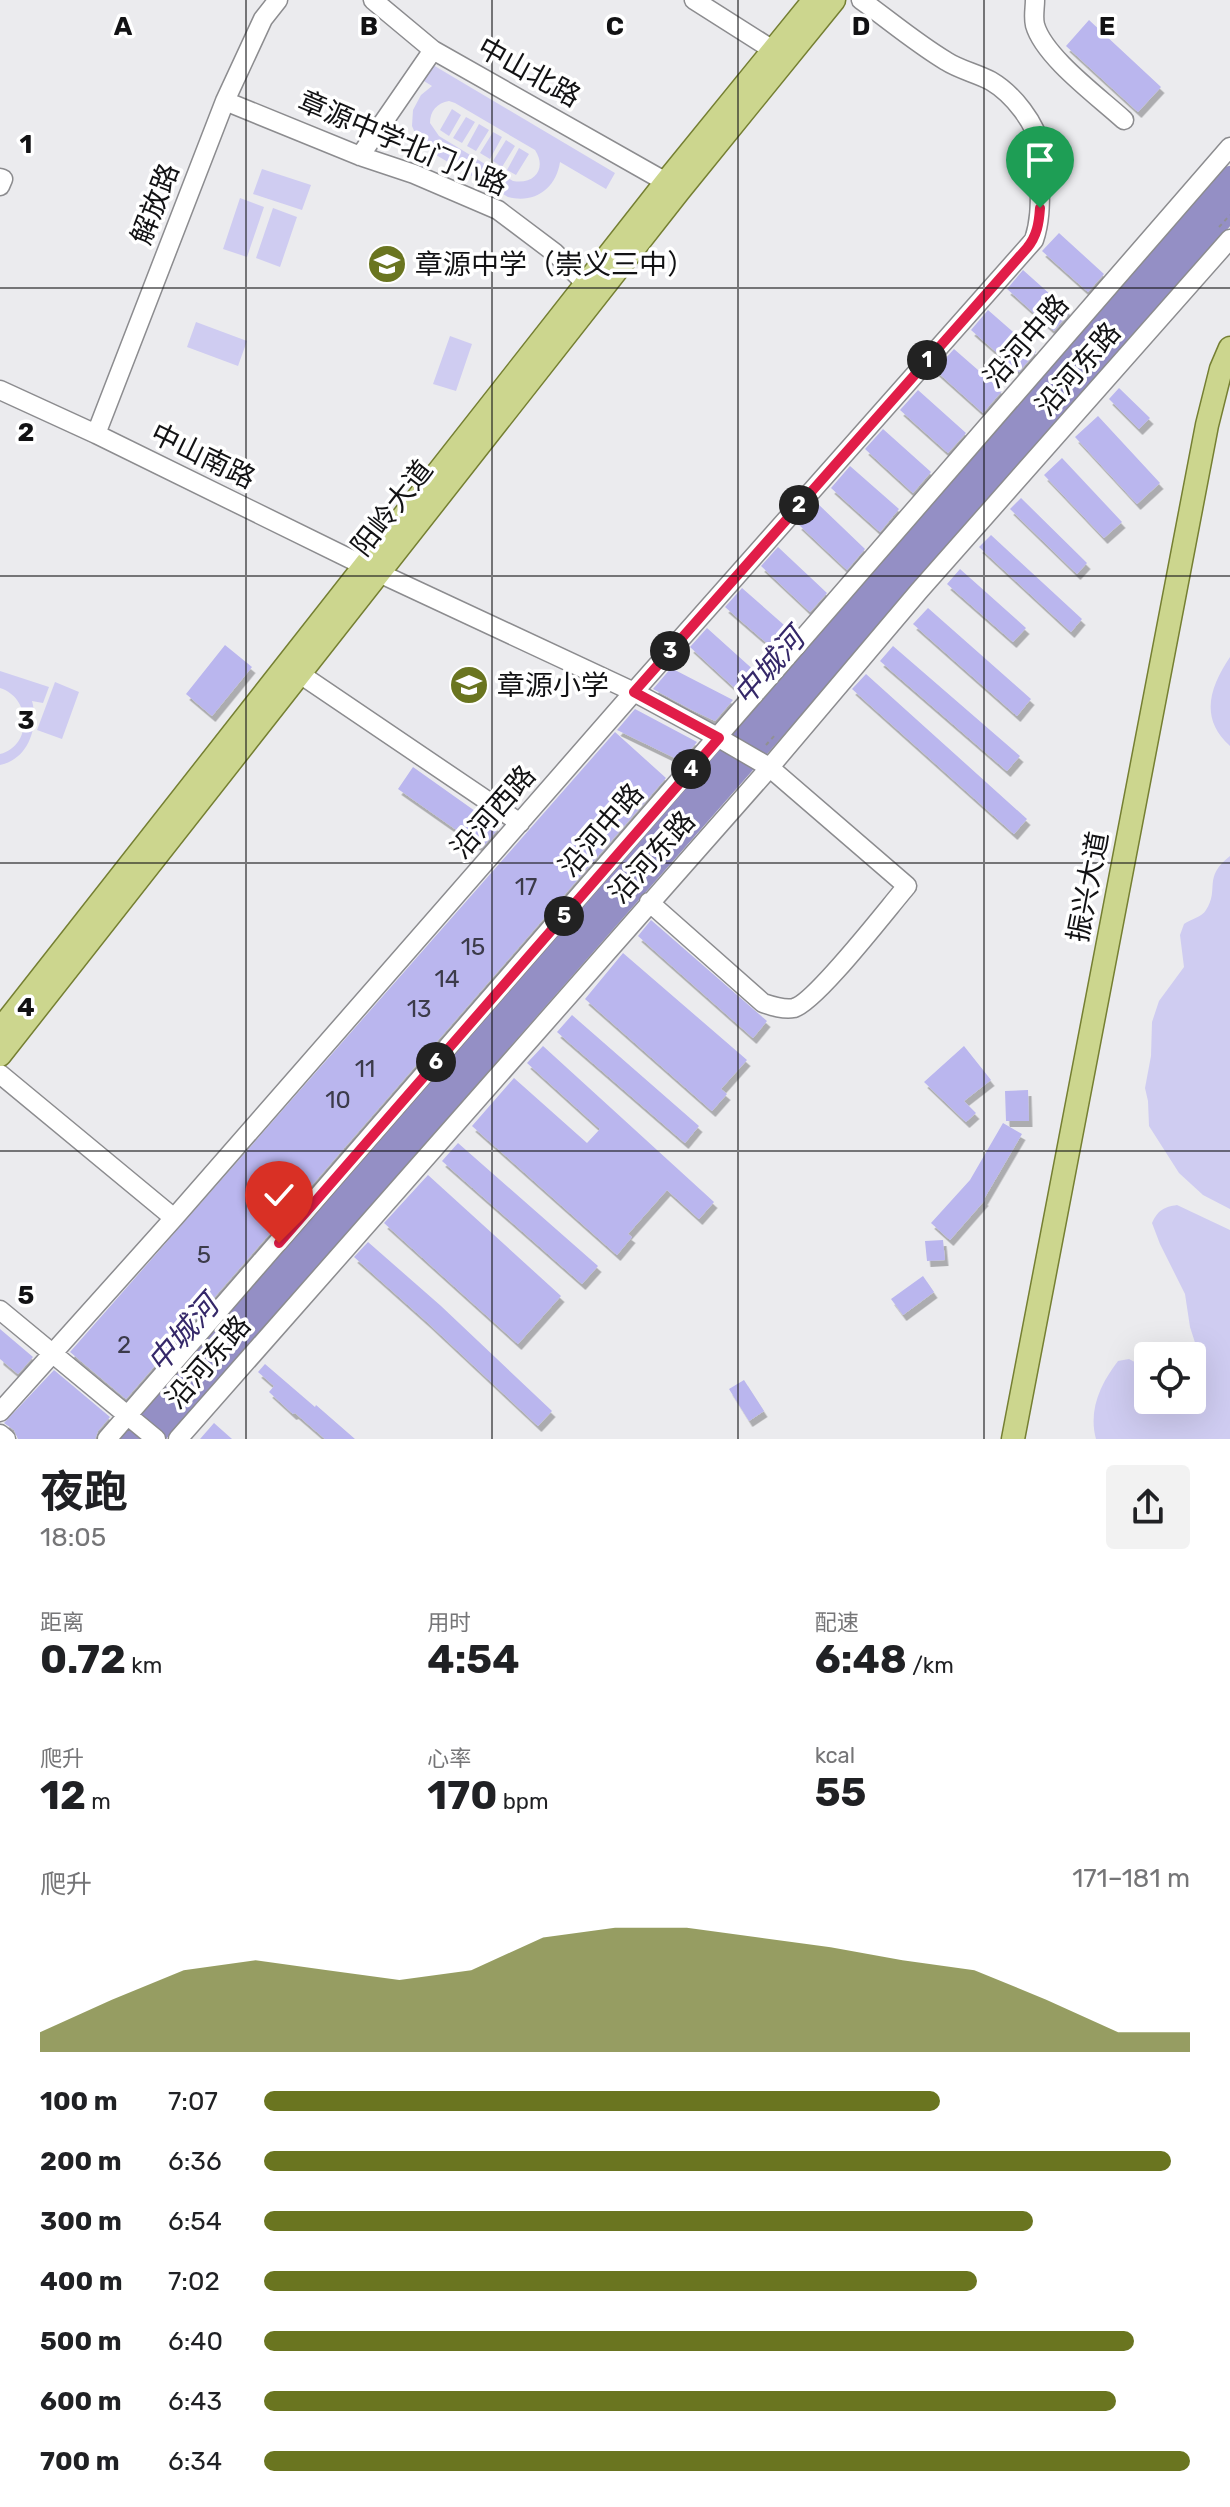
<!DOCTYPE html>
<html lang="zh">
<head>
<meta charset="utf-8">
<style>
	:root { --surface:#fff; --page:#f2f2f2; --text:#202124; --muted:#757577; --accent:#6a7520 }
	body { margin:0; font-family:Rubik,"Noto Sans SC",sans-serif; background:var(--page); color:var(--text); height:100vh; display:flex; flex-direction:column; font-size:30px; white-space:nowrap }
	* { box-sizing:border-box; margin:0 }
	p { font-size:26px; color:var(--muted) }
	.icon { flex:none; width:44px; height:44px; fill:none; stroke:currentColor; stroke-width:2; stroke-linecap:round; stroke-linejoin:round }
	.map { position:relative; height:1439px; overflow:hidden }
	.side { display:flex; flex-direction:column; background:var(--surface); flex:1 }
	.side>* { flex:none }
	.buttons { position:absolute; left:1134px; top:1342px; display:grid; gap:16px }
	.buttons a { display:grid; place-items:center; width:72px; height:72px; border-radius:8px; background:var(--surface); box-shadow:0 8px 32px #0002; font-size:40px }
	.pin { position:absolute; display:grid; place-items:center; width:68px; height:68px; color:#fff; margin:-82px -34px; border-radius:50% 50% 50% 0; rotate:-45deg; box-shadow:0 0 8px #0007 }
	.pin .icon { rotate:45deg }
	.km { position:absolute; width:40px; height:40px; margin:-20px; border-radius:50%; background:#222; color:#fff; font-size:22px; line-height:40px; text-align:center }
	.round { display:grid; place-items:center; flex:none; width:84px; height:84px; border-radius:8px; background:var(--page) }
	.overview { display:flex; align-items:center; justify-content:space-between; height:136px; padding:0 40px }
	h1 { font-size:44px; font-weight:700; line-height:60px }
	.metrics { display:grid; grid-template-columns:repeat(3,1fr); gap:12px; height:136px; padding:8px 40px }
	.metrics div { display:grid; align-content:center }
	.metrics b { font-size:40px; font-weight:700 }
	.metrics small { font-size:22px; font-weight:400 }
	.metrics p { font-size:22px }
	.chart { height:224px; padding:16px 40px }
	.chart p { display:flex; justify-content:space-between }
	.chart svg { width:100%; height:144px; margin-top:8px; fill:var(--accent); opacity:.7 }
	ul { padding:0 40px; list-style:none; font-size:26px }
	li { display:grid; grid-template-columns:128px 96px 1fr; align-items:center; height:60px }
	li i { height:20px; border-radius:10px; background:var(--accent) }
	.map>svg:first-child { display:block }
	.green { fill:#cfccf1; fill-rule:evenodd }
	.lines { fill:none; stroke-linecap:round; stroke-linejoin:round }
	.river { stroke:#948fc5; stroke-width:24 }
	.building { fill:#bab6ee; filter:url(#shadow) }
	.minor-casing { stroke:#8c8c8f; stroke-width:21 }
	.major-casing { stroke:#757f32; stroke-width:25 }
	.path { stroke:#909093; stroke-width:2; stroke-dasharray:4 4; stroke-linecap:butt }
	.minor { stroke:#fff; stroke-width:18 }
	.major { stroke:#ccd68e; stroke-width:22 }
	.route-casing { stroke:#fff; stroke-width:16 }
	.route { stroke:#e11d48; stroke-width:10 }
	.grid { fill:none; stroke:#121214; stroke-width:2; stroke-opacity:0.55 }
	.labels { text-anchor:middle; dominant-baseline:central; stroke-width:7; stroke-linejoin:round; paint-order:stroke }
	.number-label { font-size:24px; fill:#3c3b4a }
	.street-label { font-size:28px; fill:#121214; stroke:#fff }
	.poi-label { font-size:28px; fill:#121214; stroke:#fff; text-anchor:start }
	.water-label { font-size:30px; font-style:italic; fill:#352869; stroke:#fff }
	.grid-label { font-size:26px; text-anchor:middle; font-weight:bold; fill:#121214; stroke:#fff; stroke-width:7; stroke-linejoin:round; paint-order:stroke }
</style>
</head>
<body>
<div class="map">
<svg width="1230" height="1439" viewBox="0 0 1230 1439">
	<defs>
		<filter id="shadow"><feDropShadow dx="3.5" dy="6" stdDeviation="0" flood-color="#0004"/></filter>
	</defs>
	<rect width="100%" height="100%" fill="#ebebee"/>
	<path class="green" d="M433 65 615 173 606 189 560 162C556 189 534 204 508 197L424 148 419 142 412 126 413 110 421 95 432 86 424 81ZM449 101 455 103 535 150C547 168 535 185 513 181L439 136 430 123C430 111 437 103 449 101Z
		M452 109 461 115 449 136 440 130Z
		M466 117 475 122 462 143 453 138Z
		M479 124 489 130 476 151 467 146Z
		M493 132 502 137 490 159 480 153Z
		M506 140 515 146 502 167 493 161Z
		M519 148 529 154 516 175 507 170Z
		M262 169 311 185 302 210 253 194Z
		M240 198 264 207 247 257 223 249Z
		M273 208 297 217 280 267 256 258Z
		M196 322 247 341 238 366 187 347Z
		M450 336 472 344 456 391 433 384Z
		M1230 657V746C1199 718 1210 687 1230 657Z
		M0 671 49 687 43 703 32 701C39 726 29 759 0 765V754C32 746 32 698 0 688Z
		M55 682 79 692 62 739 37 730Z
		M1230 856V1209L1203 1195 1179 1173 1149 1126 1148 1101 1145 1088 1151 1056 1152 1022 1159 1001 1184 967 1180 935 1184 924C1191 919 1202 917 1206 910 1220 889 1202 878 1230 856Z
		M1177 1205 1230 1230V1439H1096C1088 1410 1101 1383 1118 1361L1129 1359 1148 1369V1400H1192V1376L1199 1366V1355L1190 1327 1185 1294 1160 1244 1152 1223C1158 1210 1164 1207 1177 1205Z"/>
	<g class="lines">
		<path class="river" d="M125 1439 1083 349 1230 178
			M150 1439 1230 208"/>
	</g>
	<path class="building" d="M1089 20 1161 87 1138 112 1066 46Z
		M1059 233 1104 274 1088 292 1042 251Z
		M1023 270 1070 312 1054 331 1007 289Z
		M988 310 1036 352 1019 372 971 330Z
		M954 349 1002 391 983 413 935 370Z
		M1119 388 1150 418 1139 429 1109 399Z
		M918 390 966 433 948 453 900 410Z
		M1098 416 1160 483 1137 504 1075 437Z
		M883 429 931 472 913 493 865 449Z
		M1062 458 1122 522 1104 538 1044 475Z
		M850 466 899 509 880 532 831 488Z
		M1021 498 1087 563 1077 574 1010 509Z
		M817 503 865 549 847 570 798 524Z
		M991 535 1082 619 1071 632 979 547Z
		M778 547 827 593 810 612 761 566Z
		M960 569 1026 628 1013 642 947 584Z
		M742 588 792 632 776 651 725 607Z
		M928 608 1031 699 1017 716 913 624Z
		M707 628 757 673 740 693 690 647Z
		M225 645 252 667 212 716 186 694Z
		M893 646 1020 756 1007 771 880 661Z
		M671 668 733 700 715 721 694 711 653 689Z
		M866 674 1027 819 1014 834 852 689Z
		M635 709 697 742 681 761 617 730Z
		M615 732 666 778 126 1399 70 1352Z
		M413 767 499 828 482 848 398 789Z
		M651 920 767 1021 753 1038 638 936Z
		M623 953 747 1060 721 1089 727 1094 712 1111 585 999Z
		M572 1015 699 1126 685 1143 557 1032Z
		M543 1046 714 1202 699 1219 667 1190 628 1234 632 1237 617 1255 472 1126 514 1078 587 1143 600 1129 527 1063Z
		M964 1046 991 1080 964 1101 976 1113 966 1122 924 1082Z
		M1028 1090 1029 1121H1006L1005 1091Z
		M1003 1123 1022 1134 984 1199 985 1200 950 1240 931 1223 970 1180Z
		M458 1143 598 1266 582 1284 442 1161Z
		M428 1175 561 1296 518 1344 384 1223Z
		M943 1240 945 1260 927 1261 925 1241Z
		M368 1242 441 1306 552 1411 538 1426 427 1322 354 1257Z
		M923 1276 934 1292 903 1315 891 1299Z
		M0 1329 33 1357 18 1374 0 1359Z
		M265 1364 315 1407 316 1405 355 1439H325L295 1413 293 1414 269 1392 274 1386 258 1372Z
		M54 1370 110 1417 98 1431 95 1439H18L14 1430 4 1423Z
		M744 1380 764 1411 749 1421 729 1389Z
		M214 1423 232 1439H200Z"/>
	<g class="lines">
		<defs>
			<path id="minor" d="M373 0 433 50 666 182
				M694 0 773 50
				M1035 0C1035 8 1033 17 1035 25 1044 57 1099 97 1124 120
				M225 101 360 156 414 174 498 210 555 253 586 284
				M360 156 433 50
				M0 178 3 179 0 186
				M0 390 96 434 379 573 634 692 719 738 769 767 907 886C888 908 816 1002 794 1008 784 1010 772 1006 763 1003L649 902
				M96 434 225 101 263 19 278 0
				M300 674 520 823
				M0 1074 174 1218
				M0 1310 156 1439
				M0 1412 174 1218 639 686 1034 240C1040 222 1040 205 1040 186 1040 174 1043 160 1041 149 1036 123 1013 94 991 81 976 73 960 70 946 61 916 43 889 20 861 0
				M0 1434 6 1439
				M107 1439 1230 147
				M178 1439 764 774 919 591 1230 239"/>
			<path id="major" d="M0 1030 666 182 814 0
				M0 1055 679 191 834 0
				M1013 1439 1207 425 1221 369 1230 348"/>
		</defs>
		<use href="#minor" class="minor-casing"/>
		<use href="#major" class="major-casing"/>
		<path class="path" d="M1219 227 1230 215
			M766 745 775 735"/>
		<use href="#minor" class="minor"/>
		<use href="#major" class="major"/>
	</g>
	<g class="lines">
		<defs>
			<path id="route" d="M279 1243 719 738 634 692 1027 248C1037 236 1039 223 1040 208"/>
		</defs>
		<use href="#route" class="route-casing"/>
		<use href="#route" class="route"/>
	</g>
	<path class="grid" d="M246 0V1439M492 0V1439M738 0V1439M984 0V1439M0 288H1230M0 576H1230M0 863H1230M0 1151H1230"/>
	<defs>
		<symbol id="school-disc" viewBox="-11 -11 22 22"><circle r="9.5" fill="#6a7520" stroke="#fff"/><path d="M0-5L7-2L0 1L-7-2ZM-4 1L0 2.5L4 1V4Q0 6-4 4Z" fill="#fff"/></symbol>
	</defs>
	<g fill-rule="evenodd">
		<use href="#school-disc" x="365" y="242" width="44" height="44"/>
		<use href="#school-disc" x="447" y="663" width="44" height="44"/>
	</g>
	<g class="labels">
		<g class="number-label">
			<text x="526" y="887">17</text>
			<text x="473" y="947">15</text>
			<text x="447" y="979">14</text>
			<text x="419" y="1009">13</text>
			<text x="365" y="1069">11</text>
			<text x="338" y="1100">10</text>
			<text x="204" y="1255">5</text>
			<text x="124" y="1345">2</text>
		</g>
		<g class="street-label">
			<text transform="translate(529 72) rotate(29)">中山北路</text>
			<text transform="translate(403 143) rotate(23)">章源中学北门小路</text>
			<text transform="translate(155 204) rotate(-69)">解放路</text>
			<text transform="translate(1026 341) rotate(-49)">沿河中路</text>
			<text transform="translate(1078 369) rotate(-49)">沿河东路</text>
			<text transform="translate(203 456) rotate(26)">中山南路</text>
			<text transform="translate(392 508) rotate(-52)">阳岭大道</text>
			<text transform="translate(493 812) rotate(-49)">沿河西路</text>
			<text transform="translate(601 830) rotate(-49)">沿河中路</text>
			<text transform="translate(652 857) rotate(-48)">沿河东路</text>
			<text transform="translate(1088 887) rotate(-79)">振兴大道</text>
			<text transform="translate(208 1362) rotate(-49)">沿河东路</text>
		</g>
		<g class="poi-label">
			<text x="415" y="264">章源中学（崇义三中）</text>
			<text x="497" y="685">章源小学</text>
		</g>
		<g class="water-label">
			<text transform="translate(769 667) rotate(-49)">中城河</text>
			<text transform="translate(183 1334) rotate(-49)">中城河</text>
		</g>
	</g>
	<g class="grid-label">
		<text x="123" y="35">A</text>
		<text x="369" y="35">B</text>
		<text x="615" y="35">C</text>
		<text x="861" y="35">D</text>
		<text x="1107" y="35">E</text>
		<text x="26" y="153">1</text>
		<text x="26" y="441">2</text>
		<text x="26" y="729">3</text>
		<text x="26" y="1016">4</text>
		<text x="26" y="1304">5</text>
	</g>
</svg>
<div class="buttons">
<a><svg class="icon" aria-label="locate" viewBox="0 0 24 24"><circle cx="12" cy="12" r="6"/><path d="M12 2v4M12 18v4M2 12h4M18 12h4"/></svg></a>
</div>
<div class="pin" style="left:1040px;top:208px;background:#1e9e55"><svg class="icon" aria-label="arrive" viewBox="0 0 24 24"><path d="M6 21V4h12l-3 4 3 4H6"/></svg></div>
<div class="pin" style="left:279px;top:1243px;background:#d93025"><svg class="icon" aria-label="check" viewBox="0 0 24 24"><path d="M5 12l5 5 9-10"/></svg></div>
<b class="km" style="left:927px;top:360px">1</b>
<b class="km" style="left:799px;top:505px">2</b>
<b class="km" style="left:670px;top:651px">3</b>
<b class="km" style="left:691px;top:769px">4</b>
<b class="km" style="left:564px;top:916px">5</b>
<b class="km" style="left:436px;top:1062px">6</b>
</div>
<section class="side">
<div class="overview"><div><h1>夜跑</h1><p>18:05</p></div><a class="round"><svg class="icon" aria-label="share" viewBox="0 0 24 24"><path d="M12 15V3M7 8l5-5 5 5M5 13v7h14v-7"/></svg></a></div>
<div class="metrics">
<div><p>距离</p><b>0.72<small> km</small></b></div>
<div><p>用时</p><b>4:54</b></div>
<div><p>配速</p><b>6:48<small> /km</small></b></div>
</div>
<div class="metrics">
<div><p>爬升</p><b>12<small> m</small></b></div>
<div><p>心率</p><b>170<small> bpm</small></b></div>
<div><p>kcal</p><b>55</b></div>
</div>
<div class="chart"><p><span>爬升</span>171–181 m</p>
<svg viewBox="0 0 160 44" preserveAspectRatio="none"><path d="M0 44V38L10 28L20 19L30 16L40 19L50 22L60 19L70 9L80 6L90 6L100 9L110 12L120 16L130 19L140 28L150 38L160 38V44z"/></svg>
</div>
<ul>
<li><b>100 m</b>7:07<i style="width:73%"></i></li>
<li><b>200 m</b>6:36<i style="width:98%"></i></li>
<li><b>300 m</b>6:54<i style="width:83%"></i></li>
<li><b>400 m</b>7:02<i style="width:77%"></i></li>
<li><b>500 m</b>6:40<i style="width:94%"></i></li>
<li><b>600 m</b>6:43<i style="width:92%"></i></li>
<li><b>700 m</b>6:34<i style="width:100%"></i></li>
</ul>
</section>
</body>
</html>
